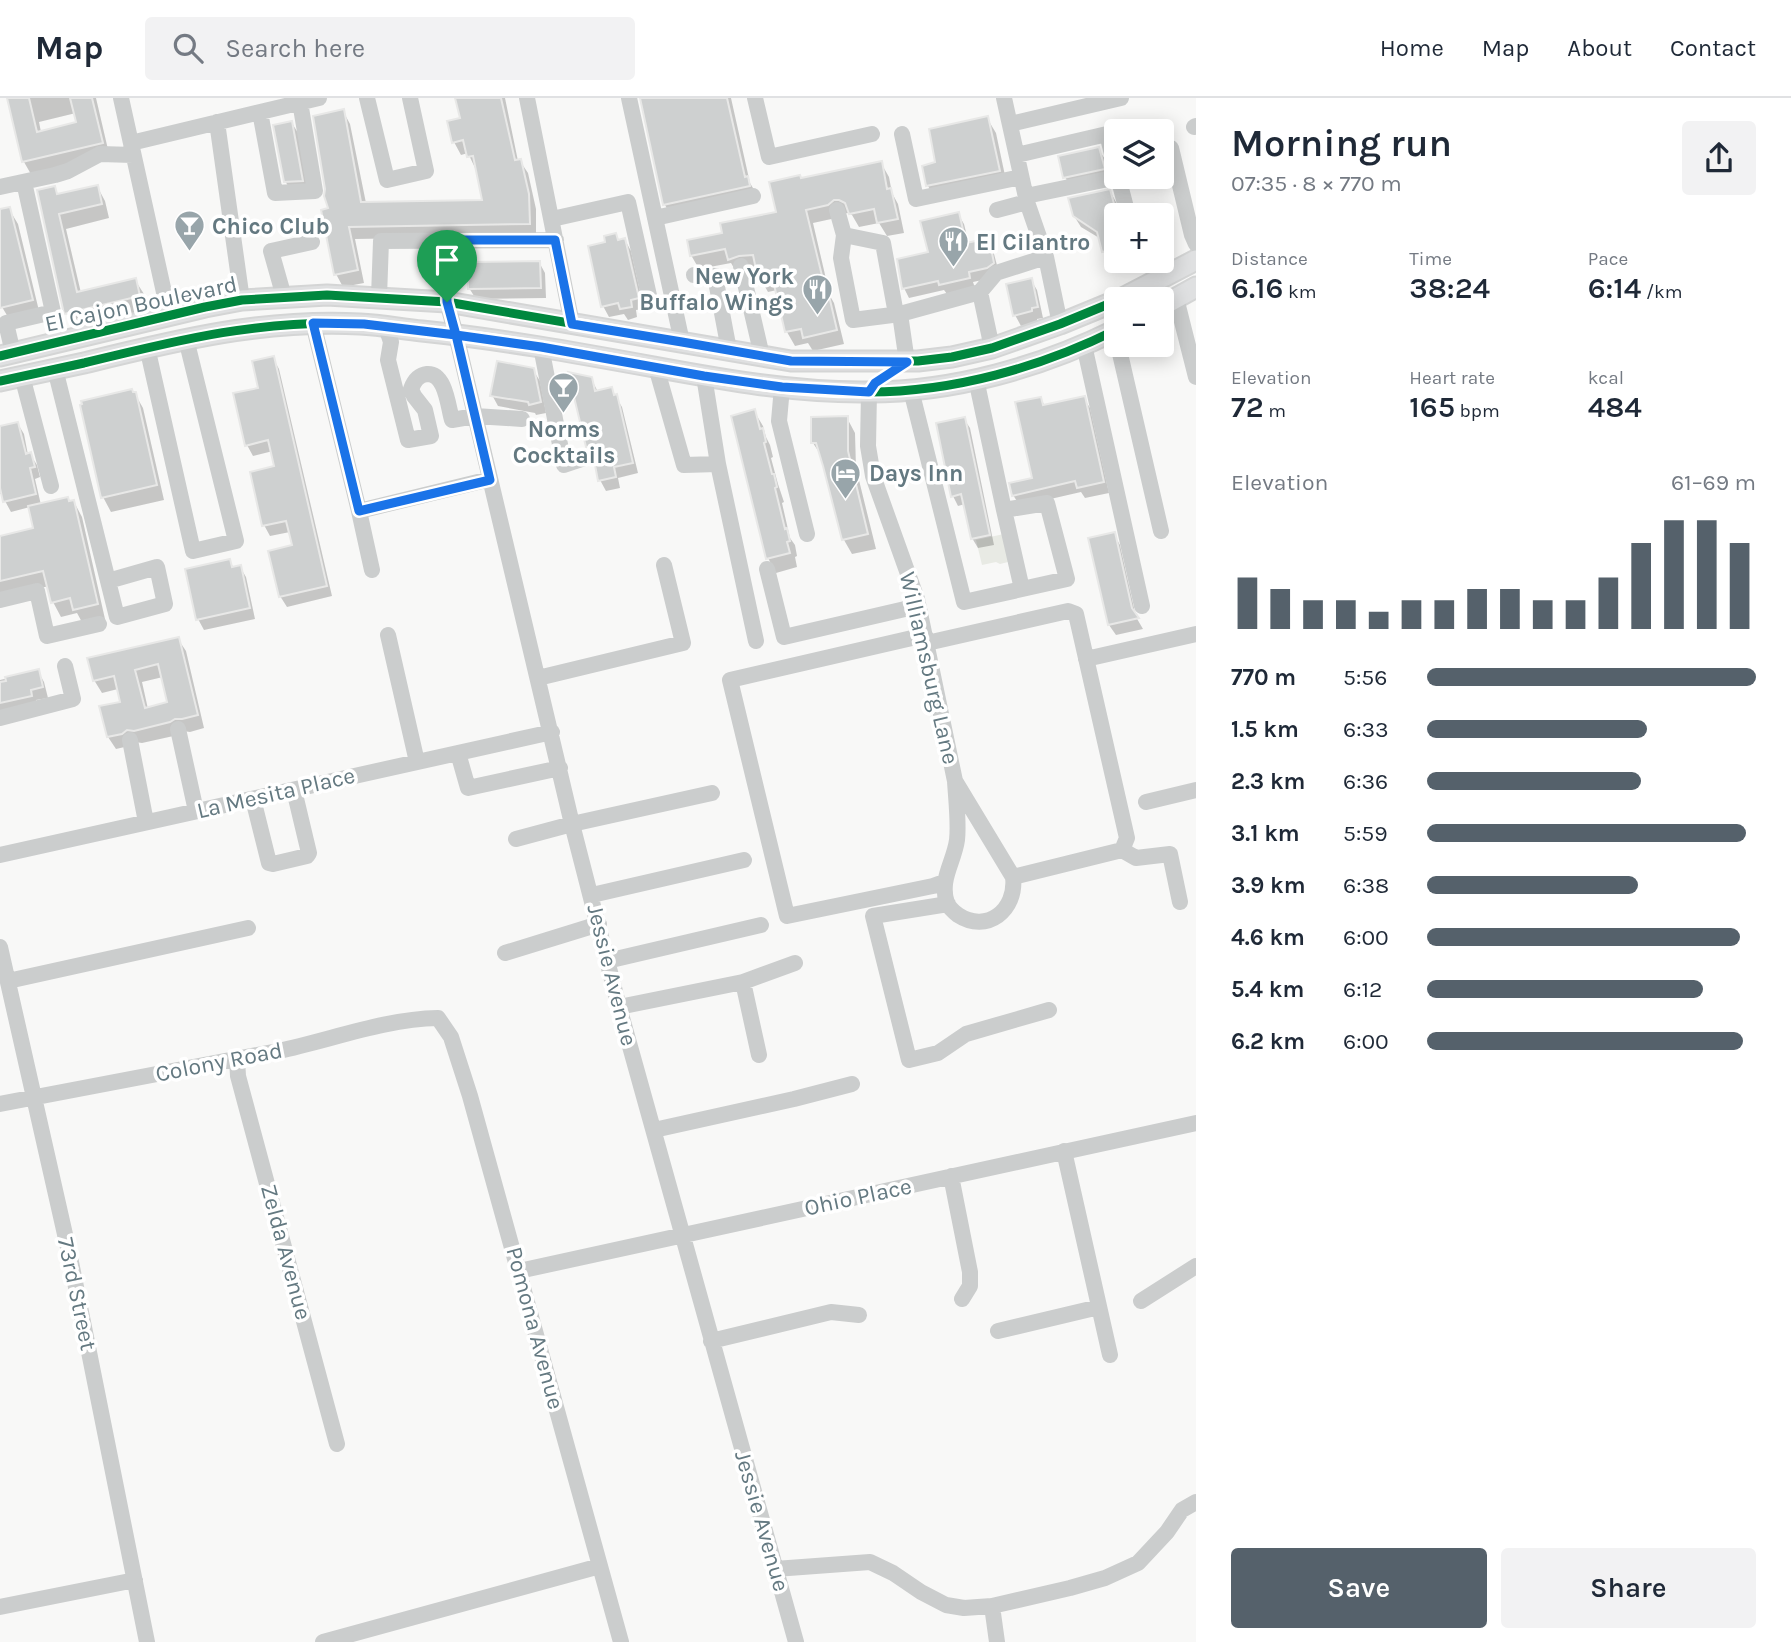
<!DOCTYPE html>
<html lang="en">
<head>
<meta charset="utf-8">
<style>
	:root { --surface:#fff; --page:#f2f2f3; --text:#1f2937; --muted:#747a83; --line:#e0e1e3; --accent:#55616b }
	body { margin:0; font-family:Karla,sans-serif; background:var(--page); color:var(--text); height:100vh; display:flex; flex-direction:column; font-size:26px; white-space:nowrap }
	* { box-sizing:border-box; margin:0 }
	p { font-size:23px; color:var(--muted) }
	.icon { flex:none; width:38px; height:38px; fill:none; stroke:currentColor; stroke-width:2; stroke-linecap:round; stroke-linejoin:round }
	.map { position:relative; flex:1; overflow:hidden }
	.panel { display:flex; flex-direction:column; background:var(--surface); width:595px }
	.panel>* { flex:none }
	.fabs { position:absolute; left:1104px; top:21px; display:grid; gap:14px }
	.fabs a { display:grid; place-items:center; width:70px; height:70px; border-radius:7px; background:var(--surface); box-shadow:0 4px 18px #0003; font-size:35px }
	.pin { position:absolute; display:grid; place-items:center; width:60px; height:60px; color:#fff; margin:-72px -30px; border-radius:50% 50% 50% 0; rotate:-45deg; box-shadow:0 0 7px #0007 }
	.pin .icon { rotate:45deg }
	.round { display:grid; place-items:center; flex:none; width:74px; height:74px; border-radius:7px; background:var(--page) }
	.headline { display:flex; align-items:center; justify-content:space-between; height:119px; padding:0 35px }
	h1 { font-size:38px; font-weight:600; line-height:52px }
	.figures { display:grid; grid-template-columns:repeat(3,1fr); gap:10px; height:119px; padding:7px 35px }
	.figures div { display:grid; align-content:center }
	.figures b { font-size:30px; font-weight:600 }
	.figures small { font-size:19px; font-weight:400 }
	.figures p { font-size:19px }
	.chart { height:196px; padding:14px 35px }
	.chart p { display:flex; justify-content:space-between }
	.chart svg { width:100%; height:126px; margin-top:7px; stroke:var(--accent); stroke-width:6 }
	.action { display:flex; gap:14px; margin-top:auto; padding:14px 35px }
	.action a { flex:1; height:80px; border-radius:7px; background:var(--accent); color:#fff; font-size:28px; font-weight:600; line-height:80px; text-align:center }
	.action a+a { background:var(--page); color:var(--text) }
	ul { padding:0 35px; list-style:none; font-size:23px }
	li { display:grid; grid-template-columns:112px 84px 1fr; align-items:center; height:52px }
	li i { height:18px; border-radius:9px; background:var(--accent) }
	header { display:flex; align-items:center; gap:42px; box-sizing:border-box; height:98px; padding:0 35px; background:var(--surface); border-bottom:2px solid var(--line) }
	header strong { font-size:33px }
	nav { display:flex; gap:38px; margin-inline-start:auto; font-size:24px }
	.search { width:490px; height:63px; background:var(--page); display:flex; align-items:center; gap:18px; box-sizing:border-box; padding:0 24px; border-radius:7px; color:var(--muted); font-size:26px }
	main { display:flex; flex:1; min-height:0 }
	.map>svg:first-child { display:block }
	.green { fill:#e8eae4 }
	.shadow { fill:#0003; fill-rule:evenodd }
	.building { fill:#ced0d0; stroke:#e8e8e7; stroke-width:2; fill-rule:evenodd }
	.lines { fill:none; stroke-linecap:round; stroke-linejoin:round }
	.major-casing { stroke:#d4d5d5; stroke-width:23 }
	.minor { stroke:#cbcdcd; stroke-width:16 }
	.major { stroke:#dfe0e1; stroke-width:19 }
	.cycleway-casing { stroke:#fff; stroke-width:13 }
	.cycleway { stroke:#00873e; stroke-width:9 }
	.route-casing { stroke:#fff; stroke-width:14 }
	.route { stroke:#1a73e8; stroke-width:9 }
	.labels { text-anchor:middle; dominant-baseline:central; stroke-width:7; stroke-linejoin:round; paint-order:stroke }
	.poi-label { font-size:23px; font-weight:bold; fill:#647981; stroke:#fff; text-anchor:start }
	.street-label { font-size:23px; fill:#647981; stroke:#fff }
</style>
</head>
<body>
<header>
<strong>Map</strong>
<div class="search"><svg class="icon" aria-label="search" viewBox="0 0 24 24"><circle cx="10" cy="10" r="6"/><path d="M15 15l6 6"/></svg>Search here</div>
<nav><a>Home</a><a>Map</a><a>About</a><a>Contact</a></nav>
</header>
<main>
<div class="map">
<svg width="1196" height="1544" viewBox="0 0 1196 1544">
	<rect width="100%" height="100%" fill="#f8f8f7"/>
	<path class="green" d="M1004 436 1009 462 1008 464 1000 466 996 464 982 467 976 442Z"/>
	<path class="shadow" d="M8 0H96L110 60 32 78 24 64ZM76 15 78 26 41 34 39 24Z
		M457 0H505L518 63H520L528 75 536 111V138L355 141 364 185 343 189 336 176 330 112 343 13 350 26 366 105 484 104 476 72 468 55 461 57 454 44 462 22Z
		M642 0H731L750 85 756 95 673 121 665 107Z
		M987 20 996 35 1007 87 936 102 928 88 937 65Z
		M292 25 298 35 308 94H292L285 83Z
		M1098 51 1105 61 1110 82 1071 90 1065 79Z
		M881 65 889 79 892 95 898 106 904 135 887 138 879 125 859 129 852 117 848 115 842 116 836 120 813 125 830 198 834 205 844 246 813 253 808 245 795 248 787 234 777 192 768 194 760 180 758 171H748L737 175 731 165 699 171 691 157 724 136 778 116 801 82Z
		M97 88 105 103 109 120 66 131 81 195 135 182 144 196 147 213 74 230 66 215 54 90 58 97Z
		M1110 93 1116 104 1120 117H1116V163L1109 164 1103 153 1101 141 1081 129 1074 118Z
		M9 111 18 126 40 217 11 224 2 209 0 200V113Z
		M958 116 964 126 969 146 988 142 993 152 999 175 992 180 973 184 975 190 947 196 944 192 909 200 904 190Z
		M616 137 619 143 625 142 631 153 644 211 636 212 637 219 628 222 624 216 609 219 603 208 607 145Z
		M539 164 545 175 546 200 476 201 469 190Z
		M1031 182 1037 192 1043 220 1037 221V224L1021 228 1015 217Z
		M273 260 279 271 332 498 287 509 280 498 294 448 290 434 270 438 264 427 276 370 273 353 253 358 247 347 260 291Z
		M533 272 540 283 546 315 536 317 535 315 498 308 492 297Z
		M591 280 598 294 611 291 622 309 638 375 618 380 620 390 606 393 600 382 601 361 594 359 588 348Z
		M135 296 143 310 164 402 111 414 103 399Z
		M1084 300 1090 310 1109 395 1085 400 1081 394 1020 408 1013 397 1034 381 1041 301 1045 308Z
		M754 313 763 328 766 339 770 347 773 359 771 360 778 386 784 404 782 405 790 440 795 447 797 458 795 459 797 469 776 475 768 460Z
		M847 320 855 335 856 370 876 451 852 456 844 442 822 359 813 345Z
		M964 321 970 330 994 447 978 450 972 440 965 406 958 408 953 398Z
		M18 326 24 336 28 357 30 356 37 367 40 379 35 381 41 407 74 404 82 419 105 521 83 526 77 515 61 519 53 504 49 488 0 500V439L35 431 30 409 11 414 5 403 3 395 0 396V330Z
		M1114 436 1120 447 1136 519 1143 531 1116 537 1109 527Z
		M229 463 234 470 240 469 246 479 255 521 204 532 198 521Z
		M178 541 186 553 204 630 190 634 183 633 178 637 142 645 135 644 129 648 116 651 108 639 122 605 118 591 102 595 94 582ZM163 579 169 606 148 611 142 584Z
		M38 573 44 584 48 600 36 602 37 608 0 617V582Z"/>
	<path class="building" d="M7 0H29L37 34 76 24 70 0H92L103 45 22 64Z
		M455 0H501L515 62 521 61 529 96 530 126 349 129 358 172 334 177 321 112 328 110 324 98 325 91 313 18 344 11 361 104 482 102 473 58 467 59 463 42 452 45 447 23 460 20Z
		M640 0H727L745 79 748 78 750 88 663 107Z
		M988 18 1000 73 926 88 922 68 935 64 929 31Z
		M292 23 303 83 284 84 273 27Z
		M1099 49 1105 71 1063 80 1058 58Z
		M882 63 887 91 891 90 898 121 877 125 874 111 849 116 845 105 839 102H834L828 107 806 112 825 190 827 189 837 232 803 240 801 231 785 234 772 178 758 181 753 157 739 158 728 162 725 151 690 158 687 142 722 135 720 125 776 114 769 84 800 77 801 80Z
		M98 87 102 106 59 116 77 194 136 180 140 198 64 216 37 92 55 88 57 96Z
		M1110 91 1117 117 1116 151 1102 154 1097 134 1073 118 1068 100Z
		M10 109 33 202 0 210V111Z
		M959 114 966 145 989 140 994 165 987 170 969 174 970 180 939 187 938 183 902 191 897 161 928 154 920 123Z
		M616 135 618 142 625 140 639 200 631 202 632 209 620 211 618 205 601 209 588 148 605 144 604 138Z
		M540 163 541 190 468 191 467 164Z
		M1032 180 1038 209 1032 210V213L1013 218 1006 186Z
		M274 258 327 488 279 499 268 453 292 447 286 423 262 428 250 374 274 368 268 342 245 348 233 295 258 290 252 263Z
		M497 263 534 270 541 304 529 307 528 304 490 298Z
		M568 274 592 279 595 293 612 289 614 297 617 296 633 365 614 369 616 379 598 383 595 367 598 362V356L594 351 586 349Z
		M132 291 133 294H136L157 387 101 400 80 307 82 306 81 303Z
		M1085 298 1104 384 1077 390 1075 383 1012 398 1009 385 1032 380 1015 304 1041 299 1043 307Z
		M755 311 760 331 763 330 766 344 764 345 772 376H774L777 389 775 390 785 431 787 430 790 443 787 444 790 455 766 461 731 318Z
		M848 318V353L868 436 842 442 823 368 816 345H811V319Z
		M965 319 990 437 971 441 961 396 951 399 936 325Z
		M18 324 26 356 31 354 35 369 30 370 36 396 3 404 0 390V328Z
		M68 399 69 403 74 402 98 506 73 512 70 500 51 505 43 473 0 483V438L33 430 28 408Z
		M1115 434 1132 510 1139 520 1108 527 1088 440Z
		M230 461 232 469 241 467 250 510 196 522 185 471Z
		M179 539 198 617 182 621H175L170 624 134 633 127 632 122 636 107 639 99 608 120 604 114 578 93 583 87 560ZM158 566 167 604 145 610 135 572Z
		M39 571 43 589 31 592 32 598 0 605V584L6 583 5 579Z"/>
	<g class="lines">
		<defs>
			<path id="major" d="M1121 201 1196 162
				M1162 208 1196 189
				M0 258 205 209 242 202 327 197 447 204 791 263H918L952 259 992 250 1060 226 1116 203
				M0 283C28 277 56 271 84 265 178 242 262 221 360 226 381 227 402 231 422 233 500 241 577 255 654 269 725 282 796 295 869 294 954 294 1041 269 1116 232"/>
		</defs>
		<use href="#major" class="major-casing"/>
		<path class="minor" d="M121 0 169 217
			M367 0 387 82 426 73 410 0
			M527 0 572 226
			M629 0 682 244
			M755 0 769 59 872 36
			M1004 0 1027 104 1046 159 1060 226
			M260 14 275 95 315 93 300 4
			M217 24 242 202
			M1010 26 1121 0
			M1194 29 1196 28
			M902 36 916 101 1021 79
			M131 45 319 0
			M1171 50 1192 137 1196 146
			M1017 57 1107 36 1116 72
			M1118 79 1128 117
			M0 89 55 77 68 73 100 56 133 57
			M1026 98 1118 79
			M837 112 844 137
			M997 112 1027 104
			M655 120 753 98
			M552 121 628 104 650 202
			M445 142 447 204 456 237 572 726 619 909 796 1544
			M1139 163 1140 165
			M741 168 762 258
			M694 177 715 178 729 252
			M284 199 271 153 312 144
			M379 199 381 143 556 142
			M1176 200 1196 279
			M53 214 60 243
			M896 216 883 145 844 137 841 160 853 222 900 216
			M313 225 359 413 372 472
			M386 229 391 244 388 262 408 342 431 338 425 312 414 298 411 291C414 283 418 277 427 276 446 275 448 309 452 322L475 318 522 321
			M1084 247 1142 508
			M1118 247 1161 433
			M147 249 193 453 236 443 186 241
			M541 249 564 367 588 359
			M992 250 980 194 996 175 1046 159
			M13 255 6 225 53 214 24 84
			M907 264 900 216 980 194
			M656 269 684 367 718 366 704 278
			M55 271 117 519 165 506 157 469 108 483
			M22 278 51 388
			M976 281 1004 412
			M782 289 779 323 807 436
			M911 292 964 504 1067 481 1047 405 1004 412 1022 491
			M869 294 868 348 873 378 917 501 955 683
			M718 366 756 543
			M359 413 490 381
			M767 471 784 539 918 508
			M0 502 37 493 47 538 99 526
			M388 537 417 664
			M925 537 730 582 787 818 933 788 944 784
			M927 545 1068 513 1076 516 1127 740 1122 752 1013 779
			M1086 561 1196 536
			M538 580 683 545 664 467
			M0 620 73 601 65 568
			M178 631 196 713
			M130 642 146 724
			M458 655 468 690 560 670
			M955 683 1013 779C1017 812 987 836 958 817 954 814 949 809 947 805 939 782 954 764 957 742 959 726 956 700 955 683Z
			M253 701 269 765 273 766 307 758 309 755 294 692
			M1146 704 1196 692
			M516 741 572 726 712 695
			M1122 752 1136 760 1170 756 1180 804
			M0 757 552 634
			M592 797 744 762
			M948 806 873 818 909 962 938 955 966 936 1049 912
			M0 849 69 1154 147 1544
			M505 855 599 826
			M607 863 761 827
			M8 883 248 830
			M743 884 795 865
			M619 909 743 884 759 957
			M237 961 238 978 337 1346
			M0 1006 278 953C331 942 384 921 438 920L451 939 470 998 621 1544
			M654 1032 794 1001 852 986
			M1064 1053 1110 1257
			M951 1078 970 1174V1188L962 1201
			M519 1173 1196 1025
			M1141 1203 1196 1168
			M998 1233 1099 1209
			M711 1243 831 1214 859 1217
			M775 1471 870 1464 893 1475 921 1494 946 1507 964 1510 992 1508 1070 1490 1105 1480 1138 1465 1167 1434 1182 1412 1196 1404
			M992 1508 997 1544
			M0 1509 135 1482
			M323 1544 600 1468"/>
		<use href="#major" class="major"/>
		<defs>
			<path id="cycleway" d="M0 258 205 209 242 202 327 197 447 204 791 263H918L952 259 992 250 1060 226 1116 203
				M0 283C28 277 56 271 84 265 178 242 262 221 360 226 381 227 402 231 422 233 500 241 577 255 654 269 725 282 796 295 869 294 954 294 1041 269 1116 232"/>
		</defs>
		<use href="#cycleway" class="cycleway-casing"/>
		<use href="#cycleway" class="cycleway"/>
	</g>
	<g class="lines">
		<defs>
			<path id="route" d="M447 204 456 237 490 382 359 413 313 225 364 226 456 237 541 249 704 278 782 289 869 294 875 285 907 264 791 263 682 244 572 226 555 142H445L447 204"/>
		</defs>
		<use href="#route" class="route-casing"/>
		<use href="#route" class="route"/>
	</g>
	<defs>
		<symbol id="bar-pin" viewBox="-11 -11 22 30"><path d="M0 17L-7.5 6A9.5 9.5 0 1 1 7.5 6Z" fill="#98a5aa" stroke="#fff"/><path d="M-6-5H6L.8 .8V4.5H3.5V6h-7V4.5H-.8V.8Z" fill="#fff"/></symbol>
		<symbol id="restaurant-pin" viewBox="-11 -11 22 30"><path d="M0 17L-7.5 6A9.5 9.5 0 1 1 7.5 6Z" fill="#98a5aa" stroke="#fff"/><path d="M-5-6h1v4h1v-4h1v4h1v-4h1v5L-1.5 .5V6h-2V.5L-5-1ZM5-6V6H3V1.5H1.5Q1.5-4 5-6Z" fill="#fff"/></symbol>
		<symbol id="hotel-pin" viewBox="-11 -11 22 30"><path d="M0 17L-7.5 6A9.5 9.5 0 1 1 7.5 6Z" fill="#98a5aa" stroke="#fff"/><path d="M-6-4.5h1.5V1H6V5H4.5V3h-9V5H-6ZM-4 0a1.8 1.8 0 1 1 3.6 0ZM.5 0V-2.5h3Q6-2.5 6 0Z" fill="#fff"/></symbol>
	</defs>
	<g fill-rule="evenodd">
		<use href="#bar-pin" x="172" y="110" width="35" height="47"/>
		<use href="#restaurant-pin" x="936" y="126" width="35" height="47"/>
		<use href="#restaurant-pin" x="800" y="174" width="35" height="47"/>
		<use href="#bar-pin" x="546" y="272" width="35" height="47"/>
		<use href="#hotel-pin" x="828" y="358" width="35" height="47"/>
	</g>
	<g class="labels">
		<g class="poi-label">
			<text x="212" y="128">Chico Club</text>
			<text x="976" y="144">El Cilantro</text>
			<text x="794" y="178" text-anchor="end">New York<tspan x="794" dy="26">Buffalo Wings</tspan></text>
			<text x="564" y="331" text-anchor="middle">Norms<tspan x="564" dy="26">Cocktails</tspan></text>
			<text x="869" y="375">Days Inn</text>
		</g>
		<g class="street-label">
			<text transform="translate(141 206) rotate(-12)">El Cajon Boulevard</text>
			<text transform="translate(929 570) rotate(77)">Williamsburg Lane</text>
			<text transform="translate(276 695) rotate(-13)">La Mesita Place</text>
			<text transform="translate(612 877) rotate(76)">Jessie Avenue</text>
			<text transform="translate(219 964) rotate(-11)">Colony Road</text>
			<text transform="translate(858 1099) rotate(-12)">Ohio Place</text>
			<text transform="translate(286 1154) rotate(75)">Zelda Avenue</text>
			<text transform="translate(77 1196) rotate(78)">73rd Street</text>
			<text transform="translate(535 1230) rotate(75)">Pomona Avenue</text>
			<text transform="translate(762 1423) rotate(74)">Jessie Avenue</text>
		</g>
	</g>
</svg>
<div class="fabs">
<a><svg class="icon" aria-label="layers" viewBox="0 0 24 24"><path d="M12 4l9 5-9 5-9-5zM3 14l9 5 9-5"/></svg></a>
<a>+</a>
<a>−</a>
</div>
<div class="pin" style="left:447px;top:204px;background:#1e9e55"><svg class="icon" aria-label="arrive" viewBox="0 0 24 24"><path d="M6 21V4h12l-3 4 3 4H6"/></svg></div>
</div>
<section class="panel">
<div class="headline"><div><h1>Morning run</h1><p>07:35 · 8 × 770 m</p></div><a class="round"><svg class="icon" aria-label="share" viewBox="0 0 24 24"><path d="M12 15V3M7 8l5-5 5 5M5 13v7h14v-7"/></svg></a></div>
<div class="figures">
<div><p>Distance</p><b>6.16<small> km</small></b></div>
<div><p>Time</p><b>38:24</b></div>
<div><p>Pace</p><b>6:14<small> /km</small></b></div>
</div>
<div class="figures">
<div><p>Elevation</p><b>72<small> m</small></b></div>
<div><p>Heart rate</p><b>165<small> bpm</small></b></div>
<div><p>kcal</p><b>484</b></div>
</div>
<div class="chart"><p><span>Elevation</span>61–69 m</p>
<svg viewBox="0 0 160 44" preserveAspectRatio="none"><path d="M5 44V26M15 44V30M25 44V34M35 44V34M45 44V38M55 44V34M65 44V34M75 44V30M85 44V30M95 44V34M105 44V34M115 44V26M125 44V14M135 44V6M145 44V6M155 44V14"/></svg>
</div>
<ul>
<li><b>770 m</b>5:56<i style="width:100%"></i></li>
<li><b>1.5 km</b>6:33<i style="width:67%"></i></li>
<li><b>2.3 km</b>6:36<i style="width:65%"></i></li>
<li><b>3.1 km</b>5:59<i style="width:97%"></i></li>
<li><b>3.9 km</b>6:38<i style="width:64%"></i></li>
<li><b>4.6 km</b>6:00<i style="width:95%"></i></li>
<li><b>5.4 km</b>6:12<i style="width:84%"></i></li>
<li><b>6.2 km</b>6:00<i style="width:96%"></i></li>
</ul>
<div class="action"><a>Save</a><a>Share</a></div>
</section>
</main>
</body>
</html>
